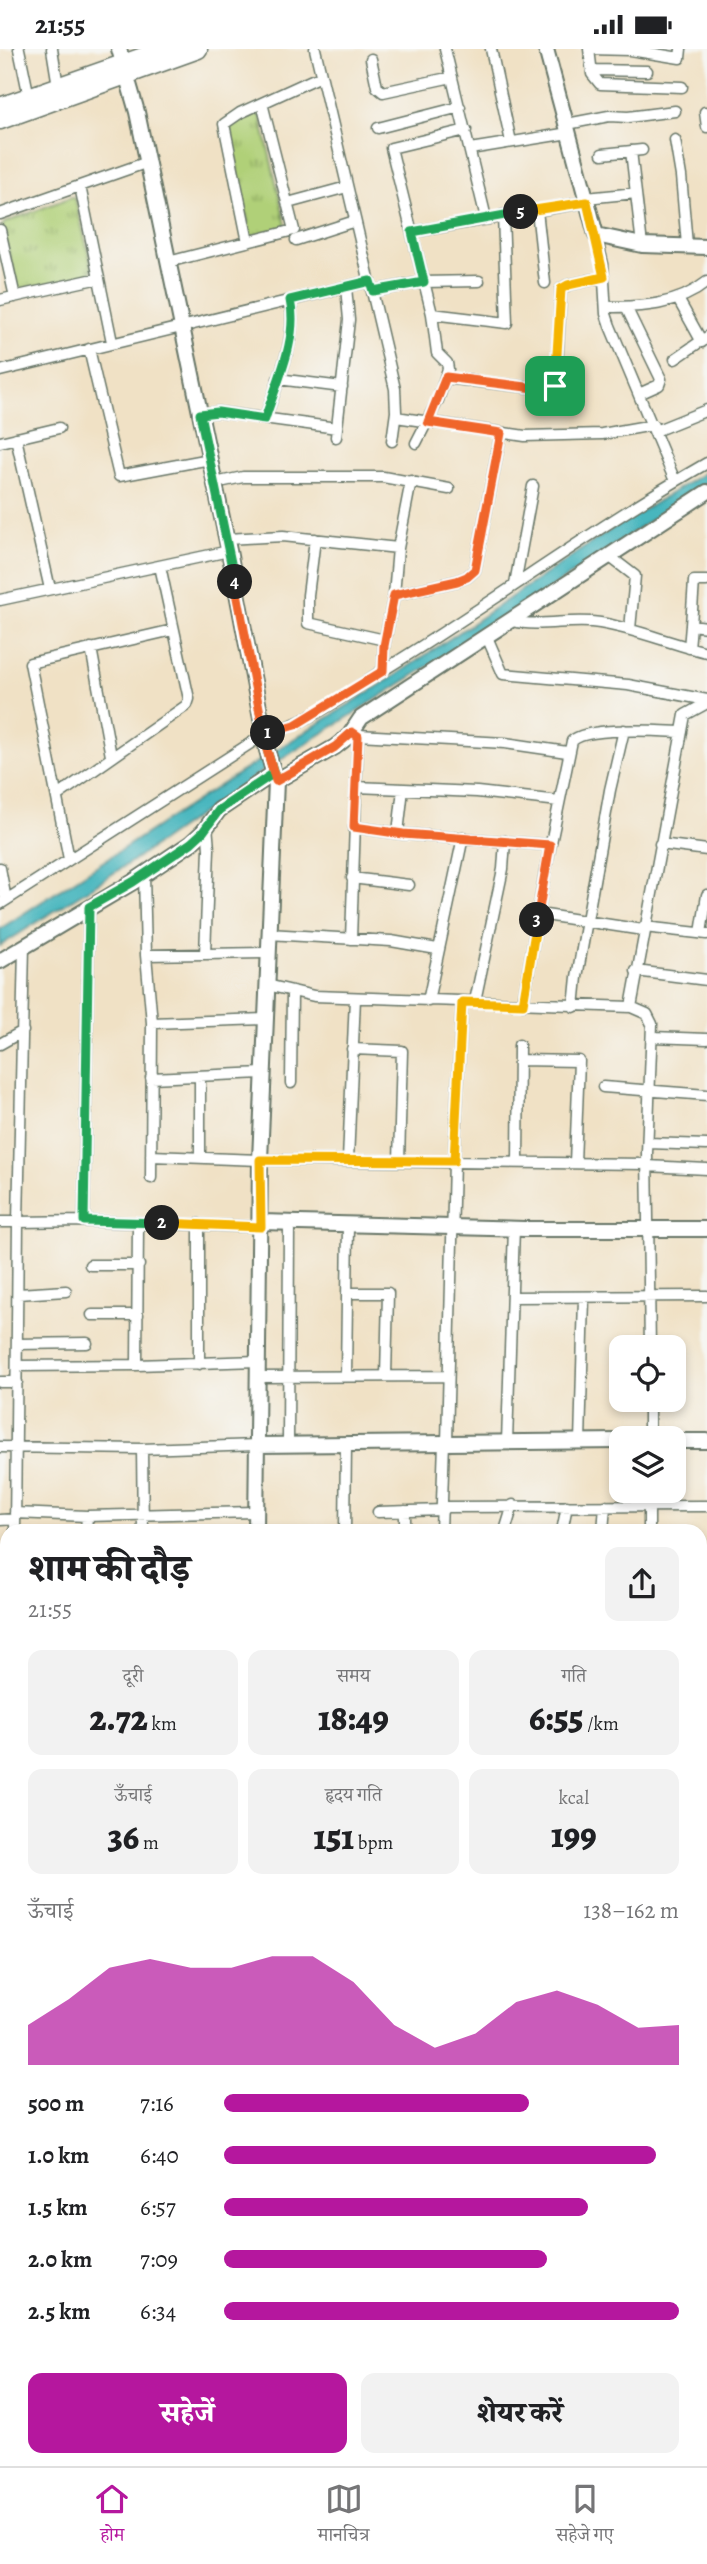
<!DOCTYPE html>
<html lang="hi">
<head>
<meta charset="utf-8">
<style>
	:root { --surface:#fff; --page:#f2f2f2; --text:#202124; --muted:#757577; --line:#e0e0e0; --accent:#b5179e }
	body { margin:0; font-family:Alegreya,"Noto Serif Devanagari",serif; background:var(--page); color:var(--text); height:100vh; display:flex; flex-direction:column; font-size:26px; white-space:nowrap }
	* { box-sizing:border-box; margin:0 }
	p { font-size:23px; color:var(--muted) }
	.icon { flex:none; width:38px; height:38px; fill:none; stroke:currentColor; stroke-width:2; stroke-linecap:round; stroke-linejoin:round }
	.map { position:relative; flex:1; overflow:hidden }
	.details { position:absolute; left:0px; top:1475px; width:707px; height:943px; display:flex; flex-direction:column; background:var(--surface); border-radius:21px 21px 0 0; box-shadow:0 4px 10px #0003 }
	.details>* { flex:none }
	.controls { position:absolute; left:609px; top:1286px; display:grid; gap:14px }
	.controls a { display:grid; place-items:center; width:77px; height:77px; border-radius:14px; background:var(--surface); box-shadow:0 4px 10px #0003; font-size:35px }
	.pin { position:absolute; display:grid; place-items:center; width:60px; height:60px; color:#fff; margin:-30px; border-radius:14px; box-shadow:0 4px 10px #0006 }
	.km { position:absolute; width:35px; height:35px; margin:-18px; border-radius:50%; background:#222; color:#fff; font-size:19px; line-height:35px; text-align:center }
	.round { display:grid; place-items:center; flex:none; width:74px; height:74px; border-radius:14px; background:var(--page) }
	.headline { display:flex; align-items:center; justify-content:space-between; height:119px; padding:0 28px }
	h1 { font-size:38px; font-weight:800; line-height:52px }
	.figures { display:grid; grid-template-columns:repeat(3,1fr); gap:10px; height:119px; padding:7px 28px }
	.figures div { display:grid; align-content:center; border-radius:14px; background:var(--page); text-align:center }
	.figures b { font-size:35px; font-weight:800 }
	.figures small { font-size:19px; font-weight:400 }
	.figures p { font-size:19px }
	.chart { height:196px; padding:14px 28px }
	.chart p { display:flex; justify-content:space-between }
	.chart svg { width:100%; height:126px; margin-top:7px; fill:var(--accent); opacity:.7 }
	.button { display:flex; gap:14px; margin-top:auto; padding:14px 28px }
	.button a { flex:1; height:80px; border-radius:14px; background:var(--accent); color:#fff; font-size:28px; font-weight:800; line-height:80px; text-align:center }
	.button a+a { background:var(--page); color:var(--text) }
	ul { padding:0 28px; list-style:none; font-size:23px }
	li { display:grid; grid-template-columns:112px 84px 1fr; align-items:center; height:52px }
	li i { height:18px; border-radius:9px; background:var(--accent) }
	.status { display:flex; justify-content:space-between; align-items:center; height:49px; padding:0 35px; background:var(--surface); direction:ltr }
	.status svg { height:19px; fill:currentColor }
	.tab-bar { display:flex; justify-content:space-around; align-items:center; height:98px; border-top:2px solid var(--line); background:var(--surface); font-size:19px; color:var(--muted) }
	.tab-bar a { display:grid; justify-items:center; gap:4px }
	.tab-bar .current { color:var(--accent) }
	.map>svg:first-child { display:block }
	.park { fill:url(#park-tufts); stroke:#688656; stroke-width:2 }
	.water { fill:#47b6be; stroke:#337a79; stroke-width:2 }
	.lines { fill:none; stroke-linecap:round; stroke-linejoin:round }
	.street-casing { stroke:#687667; stroke-width:13 }
	.secondary-casing { stroke:#687667; stroke-width:18 }
	.highway-casing { stroke:#687667; stroke-width:21 }
	.street { stroke:#fff; stroke-width:10 }
	.secondary { stroke:#fff; stroke-width:14 }
	.highway { stroke:#fff; stroke-width:18 }
	.split-1-casing { stroke:#fff; stroke-width:14 }
	.split-2-casing { stroke:#fff; stroke-width:14 }
	.split-3-casing { stroke:#fff; stroke-width:14 }
	.split-4-casing { stroke:#fff; stroke-width:14 }
	.split-5-casing { stroke:#fff; stroke-width:14 }
	.split-6-casing { stroke:#fff; stroke-width:14 }
	.split-1 { stroke:#f0652b; stroke-width:9 }
	.split-2 { stroke:#22a559; stroke-width:9 }
	.split-3 { stroke:#f5b400; stroke-width:9 }
	.split-4 { stroke:#f0652b; stroke-width:9 }
	.split-5 { stroke:#22a559; stroke-width:9 }
	.split-6 { stroke:#f5b400; stroke-width:9 }
</style>
</head>
<body>
<div class="status"><b>21:55</b><svg viewBox="0 0 49 12"><path d="M0 12V9h3v3zM5 12V6h3v6zM10 12V3h3v9zM15 12V0h3v12zM26 1h20v11H26zM47 4h2v5h-2z"/></svg></div>
<div class="map">
<svg width="707" height="2417" viewBox="0 0 707 2417">
	<defs>
		<pattern id="park-tufts" width="24" height="20" patternUnits="userSpaceOnUse" patternTransform="scale(1.75)"><rect width="24" height="20" fill="#b0d078"/><path d="M3 7l-1-3M5 7V3M7 7l1-3M15 17l-1-3M17 17v-4M19 17l1-3" fill="none" stroke="#8faa63"/></pattern>
	</defs>
	<rect width="100%" height="100%" fill="#f6f6f2"/>
	<filter id="ink" filterUnits="userSpaceOnUse"><feTurbulence type="fractalNoise" baseFrequency=".0143" numOctaves="2"/><feDisplacementMap in="SourceGraphic" scale="14" xChannelSelector="R" yChannelSelector="G"/><feConvolveMatrix kernelMatrix="1 2 1 2 8 2 1 2 1" color-interpolation-filters="sRGB"/></filter>
	<filter id="wash" filterUnits="userSpaceOnUse"><feTurbulence type="fractalNoise" baseFrequency=".00686" numOctaves="4" result="noise"/><feDisplacementMap in="SourceGraphic" scale="28" xChannelSelector="R" yChannelSelector="G"/><feGaussianBlur stdDeviation="1.57" result="paint"/><feColorMatrix in="noise" values="0 0 0 0 0 0 0 0 0 0 0 0 0 0 0 0 0 1.4 0 .05"/><feComposite in="paint" operator="in"/></filter>
	<g filter="url(#wash)">
		<rect width="100%" height="100%" fill="#f0e1c5"/>
		<path class="park" d="M257 63 260 64 286 176 285 179 253 188 250 185 229 76Z
			M71 148H74L76 153 92 218 91 225 23 240 18 239 2 179 4 174Z"/>
		<path class="water" d="M707 422V433L544 544 255 727 137 809 0 897V880L222 735 396 626 606 484Z"/>
	</g>
	<g filter="url(#ink)">
		<g class="lines">
			<defs>
				<path id="street" d="M19 0 29 48
					M52 0 58 37
					M315 0 395 340 396 363 392 392
					M445 0 486 169
					M491 0 511 93
					M589 0 592 25 600 35 682 38
					M589 0 630 1 680 9 681 0
					M371 10 377 38 383 43 452 28
					M592 21 647 22
					M705 63 707 78
					M567 75 609 67 628 68 675 62
					M378 79 460 58
					M675 91 681 127 687 196
					M470 100 569 84
					M631 102 642 196
					M602 105 642 101
					M80 137 112 293
					M586 149 636 144
					M288 154 347 138
					M537 161 545 234
					M0 165 148 113
					M0 181 15 248
					M412 183 587 153
					M596 186 603 215 606 265 610 277 675 432
					M296 191 355 172
					M248 193 224 75 240 64 321 27
					M168 213 294 181 262 54
					M373 242 423 233 479 232
					M678 250 702 293
					M0 251 99 229
					M606 258C642 258 677 257 707 233
					M626 258 661 330 659 336 639 345
					M432 265 507 274 503 166
					M89 300 119 427 210 410
					M675 310 707 288
					M0 322 370 232
					M446 329 543 340 550 339 556 335 561 240 568 236 604 228
					M278 330 342 338
					M200 365 218 363 337 379
					M396 368 525 387 602 385 653 376
					M265 370C277 333 298 290 290 252
					M655 382 707 361
					M336 388 349 271 346 238
					M16 389 50 540
					M0 393 59 379
					M416 394 438 351 448 320 447 314 437 304 432 265 391 99 466 81
					M215 434 243 428H383L449 440
					M226 490 283 487 398 499
					M315 490 308 546V574L385 591
					M609 507 635 527 630 580
					M515 535 533 437
					M394 546 457 532 467 528 475 521 501 384
					M0 551 229 502
					M512 572C541 579 571 569 600 574 637 580 671 595 707 603
					M691 576 694 532H707
					M487 588 503 625 628 636 707 651
					M91 599 111 707
					M689 599 691 576 707 578
					M383 622 384 597 394 546 398 499 411 432
					M358 686 505 694 567 703
					M356 738 477 743 559 752
					M57 747 187 656 189 650 160 517
					M354 778 403 785 550 796
					M398 784 403 740
					M660 795 707 801
					M69 810 30 614 173 581
					M0 819 6 851
					M144 826 146 906 152 974 151 1129
					M352 829 409 836
					M0 855 265 685C308 675 346 645 382 622 492 555 595 478 707 414
					M539 865 643 881
					M644 878 707 885
					M701 884 707 846
					M268 885 391 892 437 900
					M351 890 358 686 352 683
					M24 897 18 1173 84 1172 261 1178
					M205 905 209 800 207 776
					M146 906 267 904
					M636 922 707 931
					M267 936 314 947 631 958 647 965 652 975 647 1104 650 1298
					M428 952 463 788
					M475 952 503 820 505 792
					M523 955 545 823 572 692C587 677 659 682 682 683
					M574 958 577 928 610 741 624 681
					M631 958 685 666 707 654
					M152 974 265 970
					M652 988 707 990
					M0 995 23 982
					M352 1000 402 1002 399 1112
					M519 1011 579 1012 575 1114
					M151 1029 263 1024
					M291 1034 292 943
					M603 1038 707 1046
					M648 1094 707 1096
					M151 1107 260 1111 647 1115
					M200 1109V1027
					M348 1111 355 949
					M518 1113 519 996
					M647 1117 707 1120
					M84 1172 89 858
					M0 1173H18L15 1482
					M138 1174 137 1316 258 1312
					M199 1175V1315
					M90 1216H139
					M347 1244H388L386 1327
					M18 1245 66 1242
					M512 1248 707 1247
					M92 1266H138
					M17 1295 87 1294
					M17 1317 137 1316
					M346 1327 348 1175
					M258 1328 448 1327
					M0 1333H17
					M649 1390V1351
					M447 1393 454 1112 462 953
					M507 1393 514 1179
					M580 1393 584 1249
					M288 1396 289 1173
					M0 1398 142 1400 257 1396
					M142 1400 143 1482
					M443 1458 707 1457
					M405 1462V1482
					M378 1463 443 1461
					M15 1464 87 1467 255 1463
					M0 1471 15 1470
					M86 1482 87 1467
					M345 1482 346 1395
					M441 1482 444 1393
					M505 1482 513 1456
					M562 1482 567 1457
					M603 1482 605 1457
					M649 1482V1442
					M700 1513H707
					M0 1568H7
					M700 1571H707
					M700 1635H707
					M0 1639H7
					M700 1688 707 1686
					M0 1709H7
					M700 1747 707 1771
					M0 1779 7 1780
					M700 1798 707 1797
					M0 1843 7 1844
					M700 1859 707 1860
					M700 1901 707 1903
					M0 1916H7
					M700 1970 707 1973
					M700 1995 707 1992
					M0 1999 7 2000
					M700 2123 707 2086
					M0 2205H7
					M0 2278H7
					M0 2310H7
					M0 2345H7
					M700 2348H707
					M0 2375H7
					M17 2412V2417
					M518 2412 643 2415
					M107 2417 108 2412
					M343 2417V2412
					M380 2417V2412
					M470 2417V2412"/>
				<path id="secondary" d="M119 0 137 63 229 502 267 701 276 732 260 1111 256 1482
					M546 0 596 186 642 196 707 198
					M276 732 335 698 349 687 361 669 707 443
					M0 912 133 833 191 794 203 783 219 761 274 724
					M261 1173 524 1180H707
					M674 1392H707
					M257 1396 621 1392
					M0 2152 7 2153
					M700 2199 707 2197
					M232 2417V2412
					M270 2417V2412
					M673 2417V2412"/>
				<path id="highway" d="M0 58 166 0
					M0 71 198 0"/>
			</defs>
			<use href="#street" class="street-casing"/>
			<use href="#secondary" class="secondary-casing"/>
			<use href="#highway" class="highway-casing"/>
			<use href="#street" class="street"/>
			<use href="#secondary" class="secondary"/>
			<use href="#highway" class="highway"/>
		</g>
	</g>
	<g class="lines" filter="url(#ink)">
		<defs>
			<path id="split-1" d="M268 684 295 676 383 622 384 597 394 546 457 532 467 528 475 521 501 384 428 373 446 328 543 340 555 337"/>
			<path id="split-2" d="M162 1174 84 1172 89 858 133 833 191 794 203 783 219 761 274 724 267 701 265 685 268 684"/>
			<path id="split-3" d="M162 1174 261 1178 260 1111 454 1112 462 953 523 955 537 871"/>
			<path id="split-4" d="M235 533 267 701 276 732 335 698 352 683 358 687 354 778 403 785 550 796 537 871"/>
			<path id="split-5" d="M235 533 200 365 218 363 265 370C276 334 299 290 290 251L370 232 373 242 424 233 412 183 521 163"/>
			<path id="split-6" d="M521 163 587 153 604 228 568 236 561 240 555 337"/>
		</defs>
		<use href="#split-1" class="split-1-casing"/>
		<use href="#split-2" class="split-2-casing"/>
		<use href="#split-3" class="split-3-casing"/>
		<use href="#split-4" class="split-4-casing"/>
		<use href="#split-5" class="split-5-casing"/>
		<use href="#split-6" class="split-6-casing"/>
		<use href="#split-1" class="split-1"/>
		<use href="#split-2" class="split-2"/>
		<use href="#split-3" class="split-3"/>
		<use href="#split-4" class="split-4"/>
		<use href="#split-5" class="split-5"/>
		<use href="#split-6" class="split-6"/>
	</g>
</svg>
<div class="controls">
<a><svg class="icon" aria-label="locate" viewBox="0 0 24 24"><circle cx="12" cy="12" r="6"/><path d="M12 2v4M12 18v4M2 12h4M18 12h4"/></svg></a>
<a><svg class="icon" aria-label="layers" viewBox="0 0 24 24"><path d="M12 4l9 5-9 5-9-5zM3 14l9 5 9-5"/></svg></a>
</div>
<div class="pin" style="left:555px;top:337px;background:#1e9e55"><svg class="icon" aria-label="arrive" viewBox="0 0 24 24"><path d="M6 21V4h12l-3 4 3 4H6"/></svg></div>
<b class="km" style="left:268px;top:684px">1</b>
<b class="km" style="left:162px;top:1174px">2</b>
<b class="km" style="left:537px;top:871px">3</b>
<b class="km" style="left:235px;top:533px">4</b>
<b class="km" style="left:521px;top:163px">5</b>
<section class="details">
<div class="headline"><div><h1>शाम की दौड़</h1><p>21:55</p></div><a class="round"><svg class="icon" aria-label="share" viewBox="0 0 24 24"><path d="M12 15V3M7 8l5-5 5 5M5 13v7h14v-7"/></svg></a></div>
<div class="figures">
<div><p>दूरी</p><b>2.72<small> km</small></b></div>
<div><p>समय</p><b>18:49</b></div>
<div><p>गति</p><b>6:55<small> /km</small></b></div>
</div>
<div class="figures">
<div><p>ऊँचाई</p><b>36<small> m</small></b></div>
<div><p>हृदय गति</p><b>151<small> bpm</small></b></div>
<div><p>kcal</p><b>199</b></div>
</div>
<div class="chart"><p><span>ऊँचाई</span>138–162 m</p>
<svg viewBox="0 0 160 44" preserveAspectRatio="none"><path d="M0 44V30L10 21L20 10L30 7L40 10L50 10L60 6L70 6L80 15L90 30L100 38L110 33L120 22L130 18L140 23L150 31L160 30V44z"/></svg>
</div>
<ul>
<li><b>500 m</b>7:16<i style="width:67%"></i></li>
<li><b>1.0 km</b>6:40<i style="width:95%"></i></li>
<li><b>1.5 km</b>6:57<i style="width:80%"></i></li>
<li><b>2.0 km</b>7:09<i style="width:71%"></i></li>
<li><b>2.5 km</b>6:34<i style="width:100%"></i></li>
</ul>
<div class="button"><a>सहेजें</a><a>शेयर करें</a></div>
</section>
</div>
<nav class="tab-bar">
<a class="current"><svg class="icon" aria-label="home" viewBox="0 0 24 24"><path d="M3 11l9-7 9 7M6 9v11h12V9"/></svg>होम</a>
<a><svg class="icon" aria-label="map" viewBox="0 0 24 24"><path d="M3 6l6-2 6 2 6-2v14l-6 2-6-2-6 2zM9 4v14M15 6v14"/></svg>मानचित्र</a>
<a><svg class="icon" aria-label="saved" viewBox="0 0 24 24"><path d="M7 4h10v16l-5-4-5 4z"/></svg>सहेजे गए</a>
</nav>
</body>
</html>
